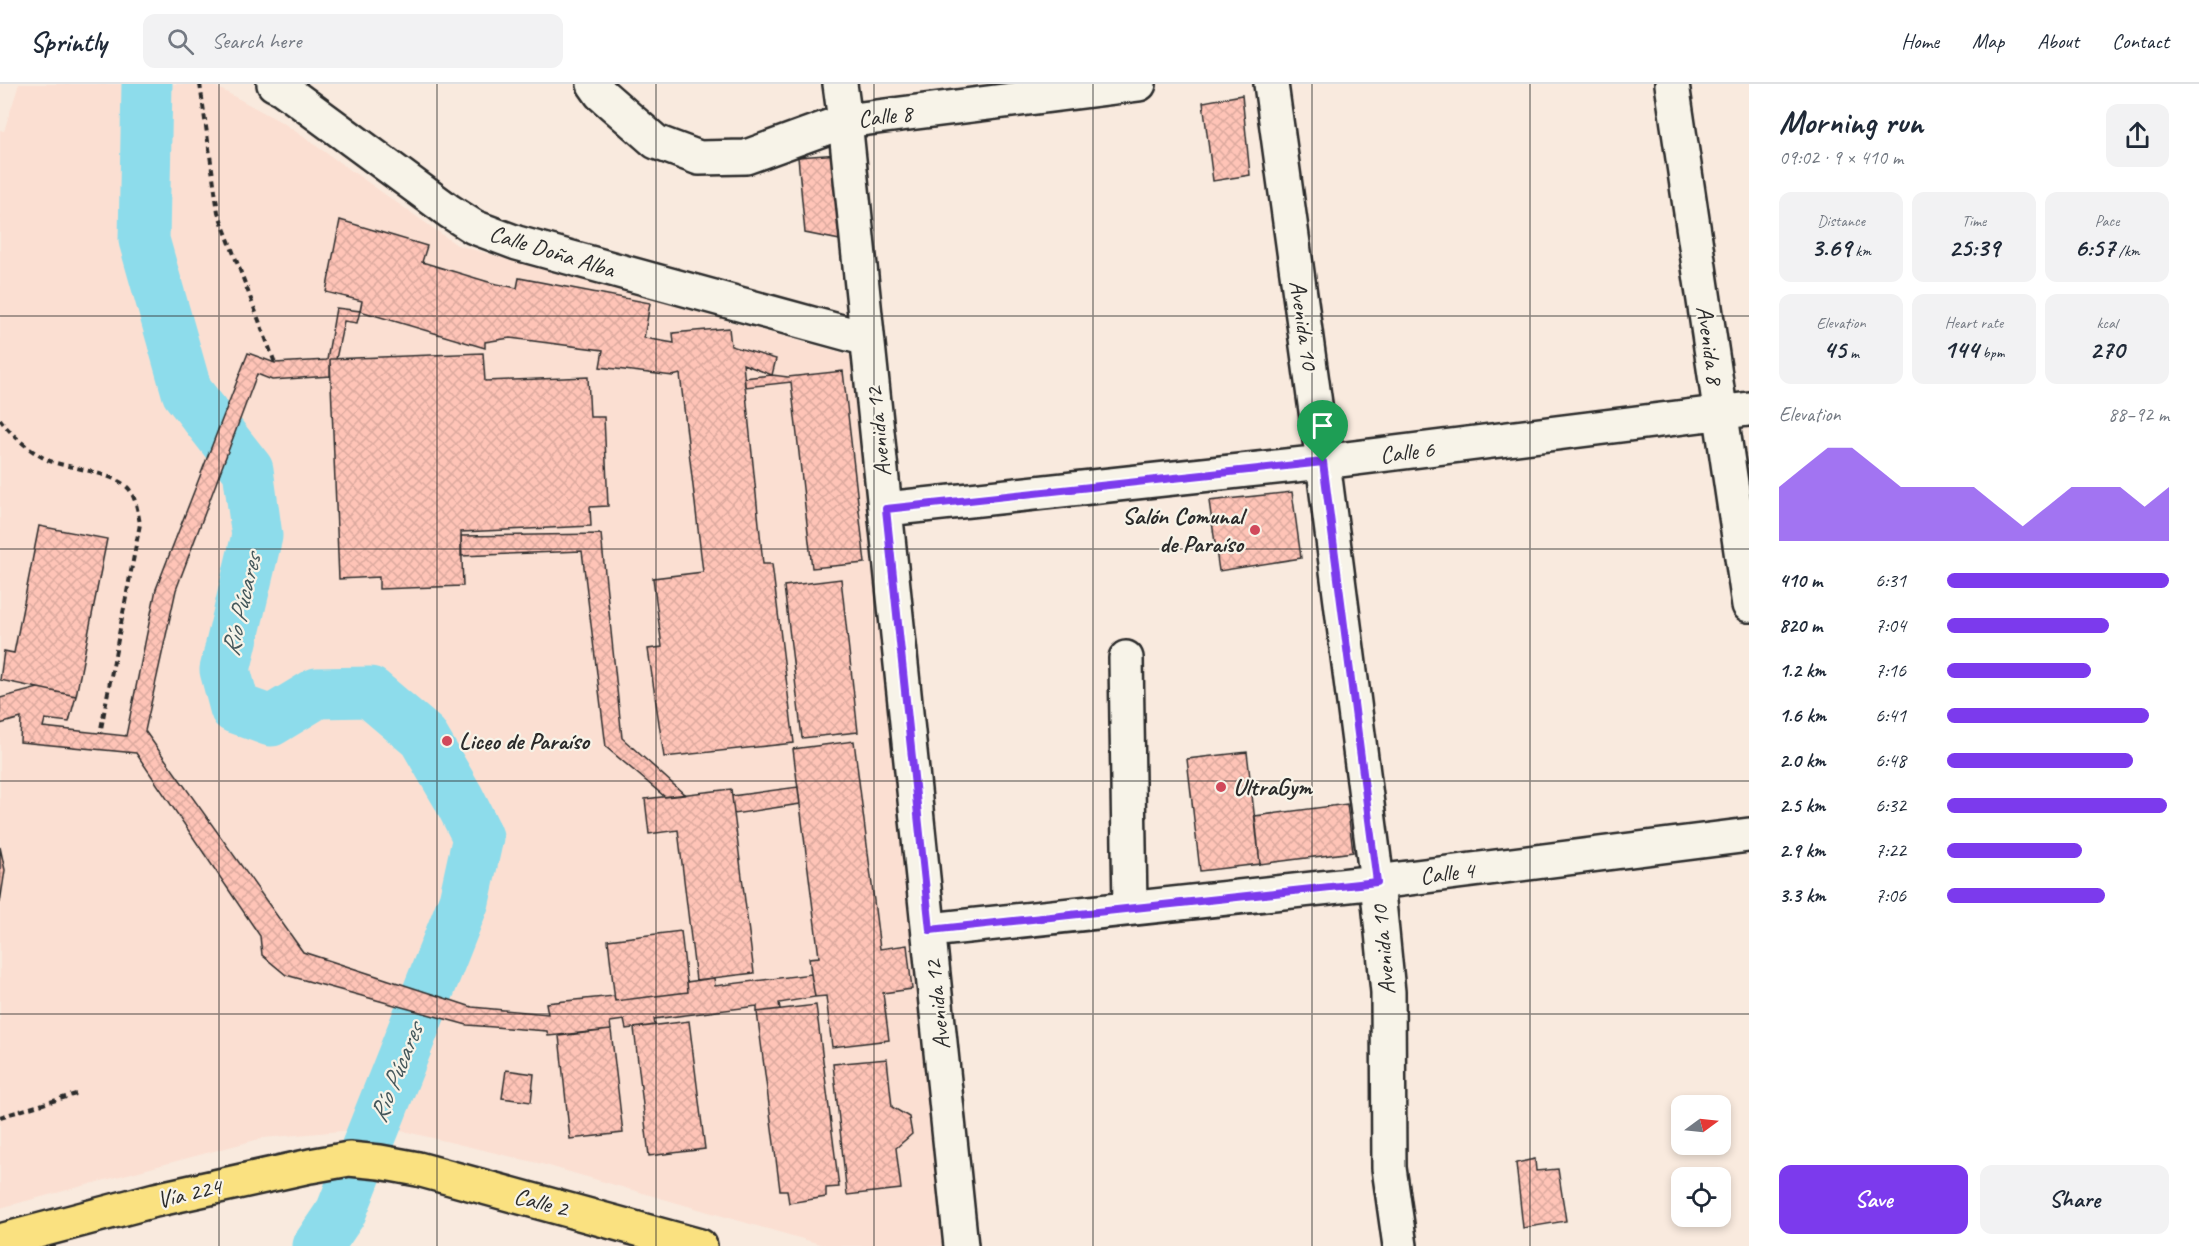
<!DOCTYPE html>
<html lang="en">
<head>
<meta charset="utf-8">
<style>
	:root { --surface:#fff; --page:#f2f2f3; --text:#1f2937; --muted:#747a83; --line:#e0e1e3; --accent:#7c3aed }
	body { margin:0; font-family:Caveat,sans-serif; background:var(--page); color:var(--text); height:100vh; display:flex; flex-direction:column; font-size:22px; white-space:nowrap }
	* { box-sizing:border-box; margin:0 }
	p { font-size:20px; color:var(--muted) }
	.icon { flex:none; width:33px; height:33px; fill:none; stroke:currentColor; stroke-width:2; stroke-linecap:round; stroke-linejoin:round }
	.map { position:relative; flex:1; overflow:hidden }
	.side { display:flex; flex-direction:column; background:var(--surface); width:450px }
	.side>* { flex:none }
	.needle { width:39px; rotate:75deg }
	.tools { position:absolute; left:1671px; top:1011px; display:grid; gap:12px }
	.tools a { display:grid; place-items:center; width:60px; height:60px; border-radius:12px; background:var(--surface); box-shadow:0 3px 9px #0003; font-size:30px }
	.pin { position:absolute; display:grid; place-items:center; width:51px; height:51px; color:#fff; margin:-62px -26px; border-radius:50% 50% 50% 0; rotate:-45deg; box-shadow:0 0 6px #0007 }
	.pin .icon { rotate:45deg }
	.round { display:grid; place-items:center; flex:none; width:63px; height:63px; border-radius:12px; background:var(--page) }
	.head { display:flex; align-items:center; justify-content:space-between; height:102px; padding:0 30px }
	h1 { font-size:33px; font-weight:700; line-height:45px }
	.stats { display:grid; grid-template-columns:repeat(3,1fr); gap:9px; height:102px; padding:6px 30px }
	.stats div { display:grid; align-content:center; border-radius:12px; background:var(--page); text-align:center }
	.stats b { font-size:26px; font-weight:700 }
	.stats small { font-size:16px; font-weight:400 }
	.stats p { font-size:16px }
	.chart { height:168px; padding:12px 30px }
	.chart p { display:flex; justify-content:space-between }
	.chart svg { width:100%; height:108px; margin-top:6px; fill:var(--accent); opacity:.7 }
	.button { display:flex; gap:12px; margin-top:auto; padding:12px 30px }
	.button a { flex:1; height:69px; border-radius:12px; background:var(--accent); color:#fff; font-size:24px; font-weight:700; line-height:69px; text-align:center }
	.button a+a { background:var(--page); color:var(--text) }
	ul { padding:0 30px; list-style:none; font-size:20px }
	li { display:grid; grid-template-columns:96px 72px 1fr; align-items:center; height:45px }
	li i { height:15px; border-radius:8px; background:var(--accent) }
	header { display:flex; align-items:center; gap:36px; box-sizing:border-box; height:84px; padding:0 30px; background:var(--surface); border-bottom:2px solid var(--line) }
	header strong { font-size:28px }
	nav { display:flex; gap:33px; margin-inline-start:auto; font-size:21px }
	.search { width:420px; height:54px; background:var(--page); display:flex; align-items:center; gap:15px; box-sizing:border-box; padding:0 21px; border-radius:12px; color:var(--muted); font-size:22px }
	main { display:flex; flex:1; min-height:0 }
	.map>svg:first-child { display:block }
	.built { fill:#fbdfd2 }
	.lines { fill:none; stroke-linecap:round; stroke-linejoin:round }
	.river { stroke:#8ddceb; stroke-width:51 }
	.building { fill:url(#building-cross-hatch); stroke:#2b2b2b; stroke-width:1.5 }
	.minor-casing { stroke:#2b2b2b; stroke-width:38 }
	.major-casing { stroke:#2b2b2b; stroke-width:38 }
	.path { stroke:#2b2b2b; stroke-width:4; stroke-dasharray:6 4.5; stroke-linecap:butt }
	.minor { stroke:#f7f3e8; stroke-width:33 }
	.major { stroke:#fae180; stroke-width:33 }
	.route-casing { stroke:#fff; stroke-width:12 }
	.route { stroke:#7c3aed; stroke-width:8 }
	.grid { fill:none; stroke:#2b2b2b; stroke-width:1.5; stroke-opacity:0.55 }
	.poi-dot { fill:#d1495b; stroke:#f7f3e8; stroke-width:2 }
	.labels { text-anchor:middle; dominant-baseline:central; stroke-width:4.5; stroke-linejoin:round; paint-order:stroke }
	.street-label { font-size:24px; fill:#2b2b2b; stroke:#f7f3e8 }
	.poi-label { font-size:24px; font-weight:bold; fill:#2b2b2b; stroke:#f7f3e8; text-anchor:start }
	.water-label { font-size:26px; font-style:italic; fill:#44575b; stroke:#f7f3e8 }
</style>
</head>
<body>
<header>
<strong>Sprintly</strong>
<div class="search"><svg class="icon" aria-label="search" viewBox="0 0 24 24"><circle cx="10" cy="10" r="6"/><path d="M15 15l6 6"/></svg>Search here</div>
<nav><a>Home</a><a>Map</a><a>About</a><a>Contact</a></nav>
</header>
<main>
<div class="map">
<svg width="1749" height="1162" viewBox="0 0 1749 1162">
	<defs>
		<pattern id="building-cross-hatch" width="8" height="8" patternUnits="userSpaceOnUse" patternTransform="scale(1.5)"><rect width="8" height="8" fill="#ffc4b7"/><path d="M0 0l8 8M0 8l8-8" fill="none" stroke="#dba99e"/></pattern>
	</defs>
	<rect width="100%" height="100%" fill="#f9eade"/>
	<filter id="ink" filterUnits="userSpaceOnUse"><feTurbulence type="fractalNoise" baseFrequency=".0167" numOctaves="2"/><feDisplacementMap in="SourceGraphic" scale="12" xChannelSelector="R" yChannelSelector="G"/><feConvolveMatrix kernelMatrix="1 2 1 2 8 2 1 2 1" color-interpolation-filters="sRGB"/></filter>
	<g filter="url(#ink)">
		<path class="built" d="M19 0H211L285 40 457 161 850 271 950 1162H827L542 1080 386 1043 263 1054 0 1124V46L4 47Z"/>
		<g class="lines">
			<path class="river" d="M147 0 144 156 187 308 248 386 257 452 225 586 235 624 271 637 317 609 370 608 423 653 458 713 478 753 464 817 341 1128 318 1162"/>
		</g>
		<path class="building" d="M1242 11 1250 91 1213 97 1203 18Z
			M839 70 845 157 805 149 798 73Z
			M340 136 427 162 422 178 492 199 517 204 519 194 650 219 644 254 674 259 673 249 729 244 731 262 776 275 772 291 743 280 763 480H772L794 659 664 673 648 565 662 563 653 494 703 488 680 290 673 292 600 283 603 266 510 254 485 258V264L360 227 362 217 326 208Z
			M336 224 360 227 357 239 344 237 336 275H330V292L272 296 257 290 176 506 145 647 303 868 472 923 548 930 546 919 614 912 615 917 688 908 687 898 714 894 715 902 811 890 815 913 779 919 780 925 757 928V922L654 935 655 941 626 945 624 936 610 938 611 946 548 952 547 947 467 941 286 891 262 871 260 852 136 669 20 658 21 634 0 640V614L38 604 76 612 69 638 45 635 43 643 126 652 156 505 248 269 275 279 327 276Z
			M483 269 485 297 588 293 590 333H604L608 422 590 423 591 442 461 448 463 502 379 505V493L339 495 330 275Z
			M843 287 865 479 812 484 791 298 745 303 744 294 772 291 788 293Z
			M1292 408 1301 474 1219 487 1209 417Z
			M39 442 107 455 76 612 0 596 4 567 14 569Z
			M601 450 622 654 685 711 665 713 606 663 582 467 461 472V452Z
			M841 495 858 648 802 654 784 502Z
			M854 657 880 865 907 861 912 905 883 909 889 956 832 963 826 912 815 913 811 890 809 874 819 873 793 665Z
			M1247 668 1260 780 1200 787 1187 675Z
			M798 703 800 720 734 730 732 712Z
			M731 705 754 889 696 896 678 746 649 750 645 715Z
			M1347 720 1353 768 1260 780 1255 732Z
			M0 763 5 786 0 819Z
			M681 847 688 908 615 917 608 856Z
			M816 921 839 1103 826 1104V1113L789 1119 787 1106H780L757 928Z
			M689 937 705 1065 649 1072 634 944Z
			M611 946 623 1049 570 1055 559 952Z
			M887 975 892 1023 909 1033 912 1050 896 1064 901 1105 847 1111 833 980Z
			M506 986 534 990 531 1018 502 1014Z
			M1535 1075 1536 1087 1558 1085 1566 1137 1523 1144 1516 1079Z"/>
		<g class="lines">
			<defs>
				<path id="minor" d="M274 0 282 4 449 127 474 143 517 159 867 255
					M594 0 601 10 656 58 699 74 746 73 845 37 1139 0
					M840 0 845 37 961 1162
					M1271 0 1323 378 1377 798 1388 908 1389 1084 1400 1162
					M1672 0 1749 521
					M886 425 1323 378 1749 325
					M1126 574 1130 824
					M930 846 1377 798 1749 751"/>
				<path id="major" d="M0 1157 155 1116 310 1082 349 1075 380 1078 418 1085 700 1162"/>
			</defs>
			<use href="#minor" class="minor-casing"/>
			<use href="#major" class="major-casing"/>
			<path class="path" d="M200 0 218 128 275 279
				M0 335C10 350 33 370 50 377 69 384 116 389 129 405 136 414 138 429 140 440L100 650
				M0 1033 76 1010"/>
			<use href="#minor" class="minor"/>
			<use href="#major" class="major"/>
		</g>
	</g>
	<g class="lines" filter="url(#ink)">
		<defs>
			<path id="route" d="M1323 378 1377 798 930 846 886 425Z"/>
		</defs>
		<use href="#route" class="route-casing"/>
		<use href="#route" class="route"/>
	</g>
	<path class="grid" d="M219 0V1162M437 0V1162M656 0V1162M874 0V1162M1093 0V1162M1312 0V1162M1530 0V1162M0 232H1749M0 465H1749M0 697H1749M0 930H1749"/>
	<g class="poi-dot">
		<circle cx="1255" cy="446" r="6"/>
		<circle cx="447" cy="657" r="6"/>
		<circle cx="1221" cy="703" r="6"/>
	</g>
	<g class="labels">
		<g class="street-label">
			<text transform="translate(885 32) rotate(-7)">Calle 8</text>
			<text transform="translate(552 167) rotate(17)">Calle Doña Alba</text>
			<text transform="translate(1304 241) rotate(82)">Avenida 10</text>
			<text transform="translate(1710 261) rotate(82)">Avenida 8</text>
			<text transform="translate(878 348) rotate(-96)">Avenida 12</text>
			<text transform="translate(1407 368) rotate(-7)">Calle 6</text>
			<text transform="translate(1447 789) rotate(-7)">Calle 4</text>
			<text transform="translate(1383 866) rotate(-95)">Avenida 10</text>
			<text transform="translate(937 921) rotate(-96)">Avenida 12</text>
			<text transform="translate(189 1109) rotate(-13)">Vía 224</text>
			<text transform="translate(541 1118) rotate(15)">Calle 2</text>
		</g>
		<g class="poi-label">
			<text x="1243" y="432" text-anchor="end">Salón Comunal<tspan x="1243" dy="28">de Paraíso</tspan></text>
			<text x="459" y="657">Liceo de Paraíso</text>
			<text x="1233" y="703">UltraGym</text>
		</g>
		<g class="water-label">
			<text transform="translate(241 521) rotate(-77)">Río Púcares</text>
			<text transform="translate(396 989) rotate(-68)">Río Púcares</text>
		</g>
	</g>
</svg>
<div class="tools">
<a><svg class="needle" viewBox="-14 -14 28 28"><path d="M0-13l5 13h-10z" fill="#e53935"/><path d="M0 13l5-13h-10z" fill="#747a83"/></svg></a>
<a><svg class="icon" aria-label="locate" viewBox="0 0 24 24"><circle cx="12" cy="12" r="6"/><path d="M12 2v4M12 18v4M2 12h4M18 12h4"/></svg></a>
</div>
<div class="pin" style="left:1323px;top:378px;background:#1e9e55"><svg class="icon" aria-label="arrive" viewBox="0 0 24 24"><path d="M6 21V4h12l-3 4 3 4H6"/></svg></div>
</div>
<section class="side">
<div class="head"><div><h1>Morning run</h1><p>09:02 · 9 × 410 m</p></div><a class="round"><svg class="icon" aria-label="share" viewBox="0 0 24 24"><path d="M12 15V3M7 8l5-5 5 5M5 13v7h14v-7"/></svg></a></div>
<div class="stats">
<div><p>Distance</p><b>3.69<small> km</small></b></div>
<div><p>Time</p><b>25:39</b></div>
<div><p>Pace</p><b>6:57<small> /km</small></b></div>
</div>
<div class="stats">
<div><p>Elevation</p><b>45<small> m</small></b></div>
<div><p>Heart rate</p><b>144<small> bpm</small></b></div>
<div><p>kcal</p><b>270</b></div>
</div>
<div class="chart"><p><span>Elevation</span>88–92 m</p>
<svg viewBox="0 0 160 44" preserveAspectRatio="none"><path d="M0 44V22L10 14L20 6L30 6L40 14L50 22L60 22L70 22L80 22L90 30L100 38L110 30L120 22L130 22L140 22L150 30L160 22V44z"/></svg>
</div>
<ul>
<li><b>410 m</b>6:31<i style="width:100%"></i></li>
<li><b>820 m</b>7:04<i style="width:73%"></i></li>
<li><b>1.2 km</b>7:16<i style="width:65%"></i></li>
<li><b>1.6 km</b>6:41<i style="width:91%"></i></li>
<li><b>2.0 km</b>6:48<i style="width:84%"></i></li>
<li><b>2.5 km</b>6:32<i style="width:99%"></i></li>
<li><b>2.9 km</b>7:22<i style="width:61%"></i></li>
<li><b>3.3 km</b>7:06<i style="width:71%"></i></li>
</ul>
<div class="button"><a>Save</a><a>Share</a></div>
</section>
</main>
</body>
</html>
